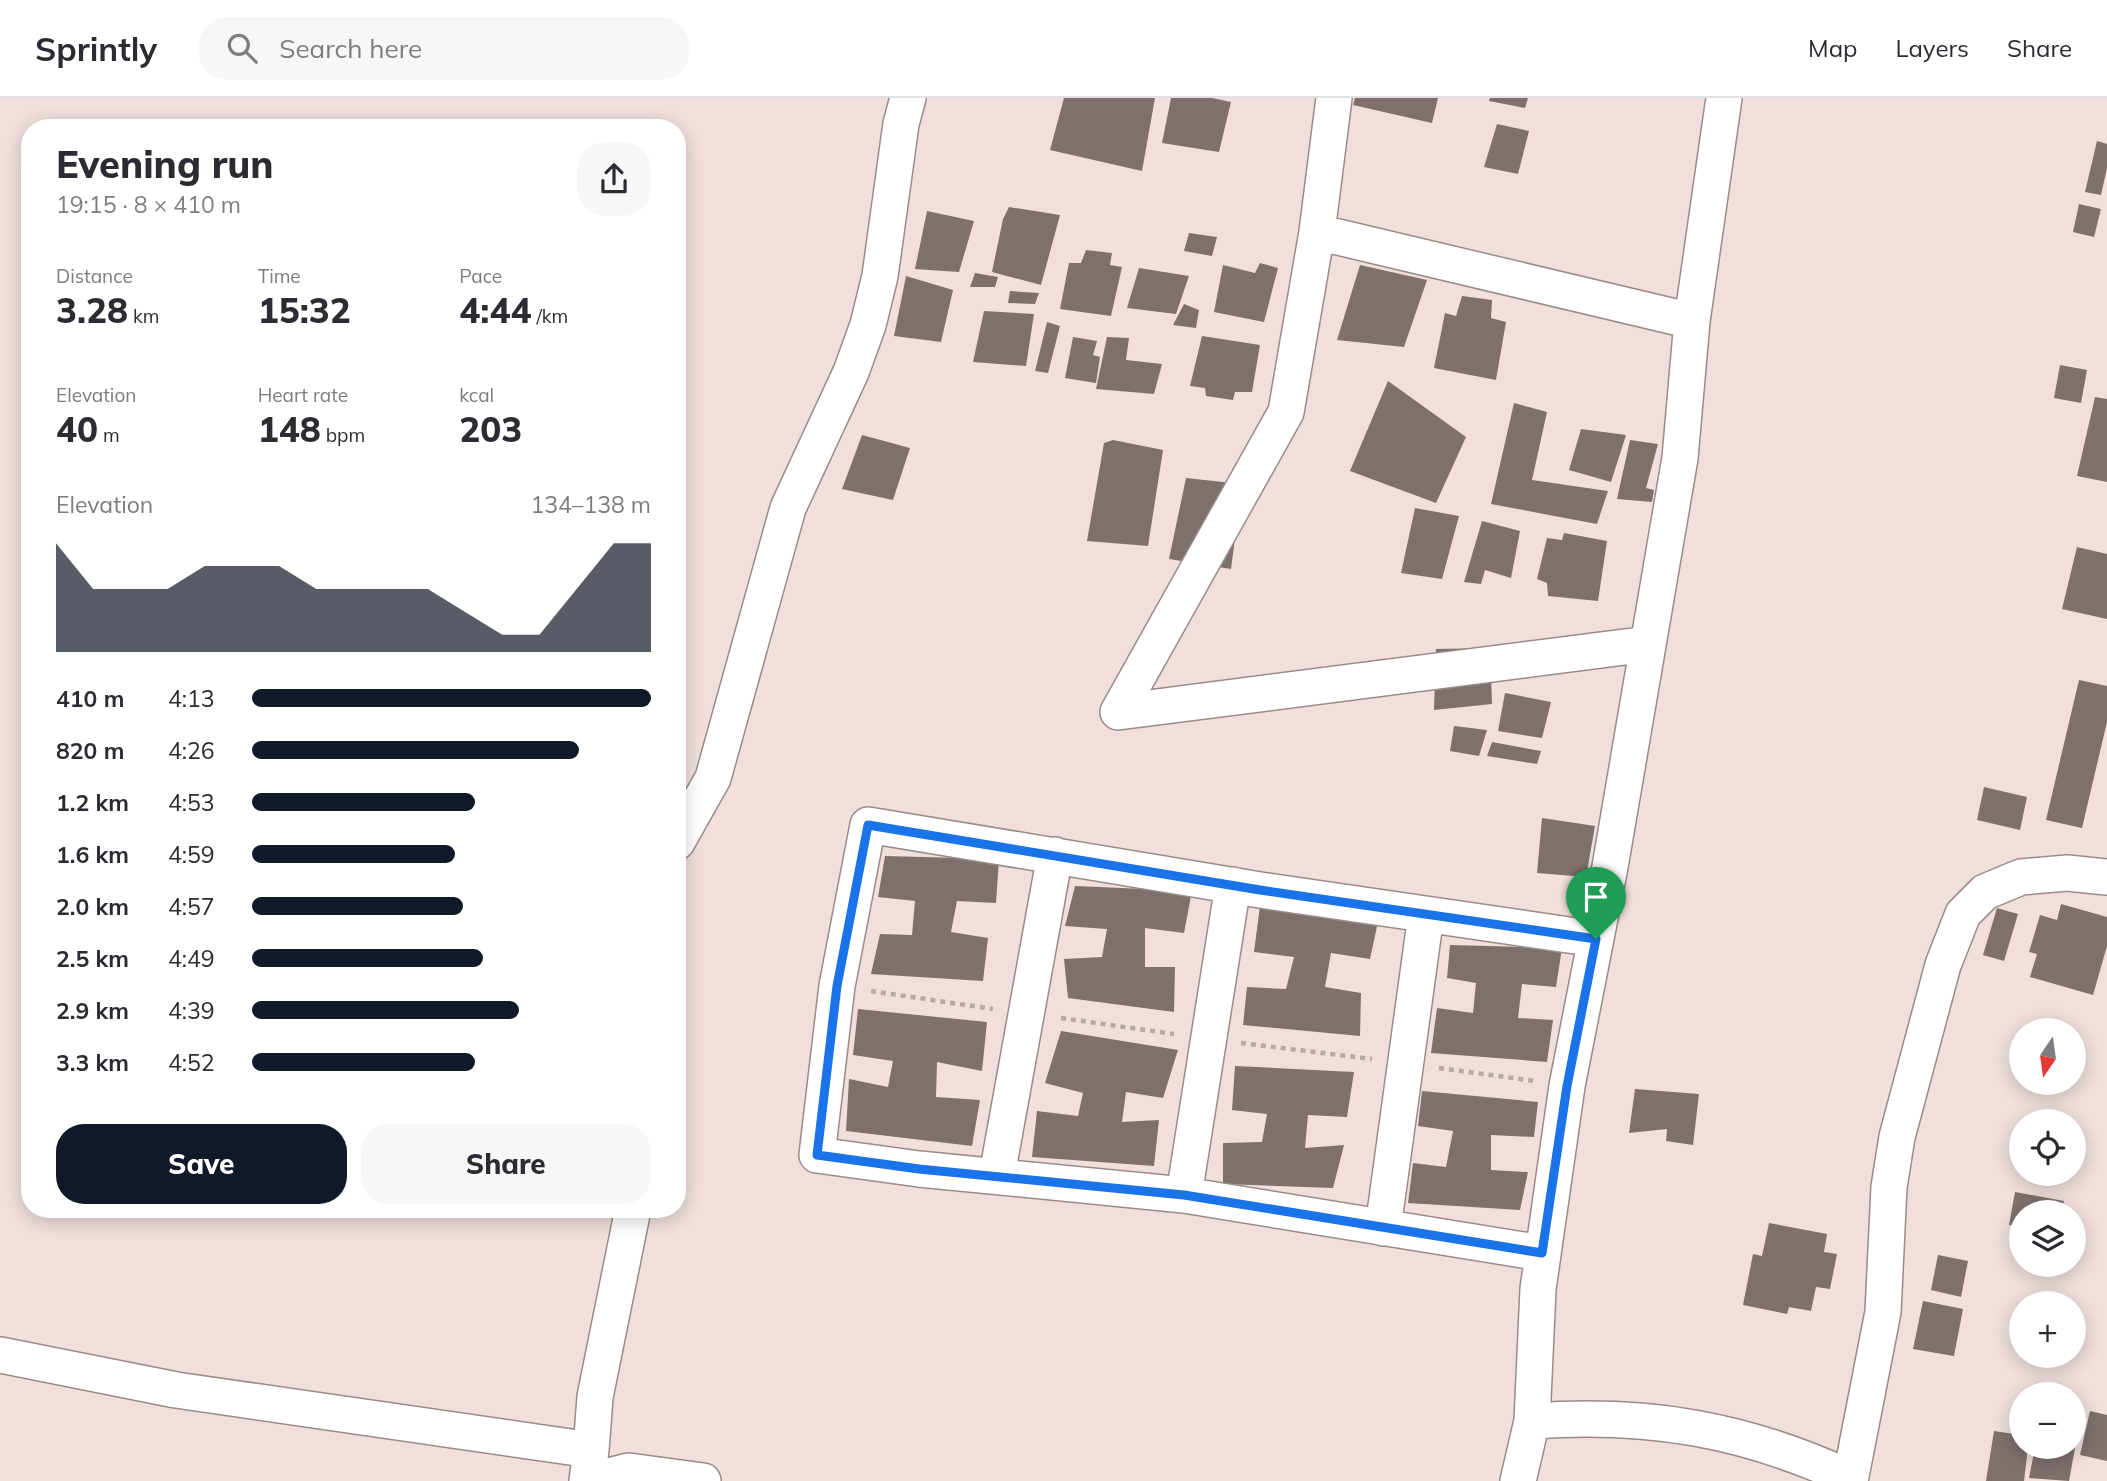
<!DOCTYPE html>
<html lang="en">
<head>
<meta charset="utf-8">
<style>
	:root { --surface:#fff; --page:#f7f7f7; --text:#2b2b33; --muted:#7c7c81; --line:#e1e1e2; --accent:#111827 }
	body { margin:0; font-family:Mulish,sans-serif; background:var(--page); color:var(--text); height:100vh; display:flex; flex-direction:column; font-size:26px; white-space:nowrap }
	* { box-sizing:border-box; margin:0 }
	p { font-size:23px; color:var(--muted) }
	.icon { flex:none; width:38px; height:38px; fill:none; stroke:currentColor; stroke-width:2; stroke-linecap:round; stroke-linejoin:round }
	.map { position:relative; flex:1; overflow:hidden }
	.drawer { position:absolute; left:21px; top:21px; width:665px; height:1099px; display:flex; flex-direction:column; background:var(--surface); border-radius:28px; box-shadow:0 4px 18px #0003 }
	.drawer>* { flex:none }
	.needle { width:46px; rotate:193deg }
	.fabs { position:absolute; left:2009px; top:920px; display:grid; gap:14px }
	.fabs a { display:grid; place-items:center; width:77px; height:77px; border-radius:50%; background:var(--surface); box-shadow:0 4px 18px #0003; font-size:35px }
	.pin { position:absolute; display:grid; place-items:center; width:60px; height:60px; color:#fff; margin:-72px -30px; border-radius:50% 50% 50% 0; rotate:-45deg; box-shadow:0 0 7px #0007 }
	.pin .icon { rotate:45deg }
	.round { display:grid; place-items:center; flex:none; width:74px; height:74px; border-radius:28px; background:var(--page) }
	.headline { display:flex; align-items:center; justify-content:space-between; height:119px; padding:0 35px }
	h1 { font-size:38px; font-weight:800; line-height:52px }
	.stats { display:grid; grid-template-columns:repeat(3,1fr); gap:10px; height:119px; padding:7px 35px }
	.stats div { display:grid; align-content:center }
	.stats b { font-size:35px; font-weight:800 }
	.stats small { font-size:19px; font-weight:400 }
	.stats p { font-size:19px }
	.chart { height:196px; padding:14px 35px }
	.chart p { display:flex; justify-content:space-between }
	.chart svg { width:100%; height:126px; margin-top:7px; fill:var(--accent); opacity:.7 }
	.cta { display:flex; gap:14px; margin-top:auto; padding:14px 35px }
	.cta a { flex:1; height:80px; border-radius:28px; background:var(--accent); color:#fff; font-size:28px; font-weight:800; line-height:80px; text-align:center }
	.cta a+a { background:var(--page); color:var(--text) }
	ul { padding:0 35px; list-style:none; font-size:23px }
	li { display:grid; grid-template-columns:112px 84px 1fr; align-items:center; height:52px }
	li i { height:18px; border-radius:9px; background:var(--accent) }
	header { display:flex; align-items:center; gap:42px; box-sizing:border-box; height:98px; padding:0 35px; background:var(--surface); border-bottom:2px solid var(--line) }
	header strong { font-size:33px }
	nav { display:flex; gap:38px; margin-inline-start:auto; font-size:24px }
	.search { width:490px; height:63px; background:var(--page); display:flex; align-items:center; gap:18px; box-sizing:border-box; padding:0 24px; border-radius:28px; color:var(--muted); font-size:26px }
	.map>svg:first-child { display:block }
	.building { fill:#7f706e }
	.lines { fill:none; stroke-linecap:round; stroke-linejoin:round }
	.minor-casing { stroke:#9b8b88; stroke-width:38 }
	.path { stroke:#b5a8a5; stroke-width:4.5; stroke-dasharray:5 5; stroke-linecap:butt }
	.minor { stroke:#fff; stroke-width:35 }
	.route-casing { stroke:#fff; stroke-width:14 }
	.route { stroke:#1a73e8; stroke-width:9 }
</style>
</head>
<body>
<header>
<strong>Sprintly</strong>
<div class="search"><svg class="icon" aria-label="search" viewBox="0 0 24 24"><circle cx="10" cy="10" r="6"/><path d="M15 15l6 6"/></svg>Search here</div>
<nav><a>Map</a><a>Layers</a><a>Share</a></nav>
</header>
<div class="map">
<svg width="2107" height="1383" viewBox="0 0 2107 1383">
	<rect width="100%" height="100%" fill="#f0dfdc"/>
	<path class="building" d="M1064 0H1155L1142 73 1050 52Z
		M1171 0H1212L1231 4 1219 54 1162 45Z
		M1355 0H1438L1432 25 1353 7Z
		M1490 0H1528L1525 10 1489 3Z
		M1497 26 1529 33 1518 76 1484 69Z
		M2097 43 2107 46V70L2101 97 2085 94Z
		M2079 106 2101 111 2094 139 2073 134Z
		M1009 109 1060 117 1041 187 992 174 1003 121Z
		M927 113 974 123 959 174 915 171Z
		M1189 135 1217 139 1212 158 1184 153Z
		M1086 152 1112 155 1110 167 1122 169 1111 218 1060 211 1069 165H1081Z
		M1260 165 1278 170 1264 224 1214 214 1223 167 1255 175Z
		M1360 167 1427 182 1404 249 1337 242Z
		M1139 170 1189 178 1176 216 1127 210Z
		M975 175 998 179 995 189H970Z
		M906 178 953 192 941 244 894 238Z
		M1010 193 1039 195 1035 206 1008 205Z
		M1462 198 1492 202 1491 220 1506 224 1496 282 1434 270 1445 215 1456 218Z
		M1184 206 1199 212 1196 230 1173 227Z
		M984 213 1034 216 1026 268 973 264Z
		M1047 224 1060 228 1048 275 1035 273Z
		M1202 238 1260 247 1252 294H1235L1233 302 1206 298 1205 290 1190 288Z
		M1073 239 1097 243 1093 257 1100 259 1096 285 1065 280Z
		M1107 239 1129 240 1126 262 1162 266 1154 296 1096 291Z
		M2060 267 2087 272 2081 305 2054 300Z
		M1388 283 1466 339 1436 405 1350 373Z
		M2095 299 2107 301V384L2077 378Z
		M1514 305 1547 314 1532 382 1608 393 1597 426 1491 406Z
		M1581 331 1626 337 1611 384 1569 372Z
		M862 337 910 350 893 402 842 391Z
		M1113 342 1163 352 1148 448 1087 443 1104 345Z
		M1630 342 1658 346 1646 390 1654 392 1652 404 1617 401Z
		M1186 380 1242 386 1231 471 1169 461Z
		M1415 410 1459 418 1442 481 1401 475Z
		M1482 423 1520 433 1511 480 1485 472 1481 486 1464 484Z
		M1564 435 1607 443 1598 503 1548 498 1547 485 1537 481 1547 440 1562 442Z
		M2077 449 2107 456V521L2062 511Z
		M1490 550 1492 606 1434 612 1436 551Z
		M2079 582 2107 588V624L2082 730 2046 722Z
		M1505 595 1551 604 1542 640 1498 633Z
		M1454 628 1487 632 1479 658 1450 653Z
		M1492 644 1541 653 1537 666 1487 658Z
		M1984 689 2027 699 2020 732 1977 722Z
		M1542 720 1595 728 1586 779 1537 775Z
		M885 758 999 761 996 805 957 803 951 834 988 840 983 883 871 876 880 836 912 837 915 803 878 799Z
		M1075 788 1192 793 1184 835 1145 830V869H1175L1174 914 1068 900 1064 861 1102 859 1107 831 1065 828Z
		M2061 806 2107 819V848L2093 897 2030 879 2037 856 2029 854 2040 817 2057 822Z
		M1260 808 1379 819 1370 861 1331 855 1325 889 1361 895 1360 938 1243 927 1247 889 1286 891 1294 859 1254 854Z
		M1997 810 2018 816 2004 863 1983 857Z
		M1450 847 1562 850 1556 889 1522 886 1518 920 1553 922 1547 964 1431 955 1437 910 1473 915 1476 885 1447 880Z
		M858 911 987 924 982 973 937 964 936 999 980 1002 972 1048 846 1033 849 981 888 989 893 963 853 957Z
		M1061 933 1178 952 1163 1000 1126 994 1122 1024 1159 1022 1154 1068 1032 1059 1037 1013 1078 1018 1083 995 1045 985Z
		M1235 968 1354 974 1347 1019 1308 1017 1305 1050 1344 1047 1333 1090 1223 1086V1045L1262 1044 1267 1016 1232 1012Z
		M1635 991 1699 996 1693 1047 1666 1043 1667 1031 1629 1035Z
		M1422 993 1538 1004 1534 1039 1491 1037V1072L1528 1074 1520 1112 1408 1105 1413 1065 1446 1069 1453 1033 1418 1028Z
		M2015 1094 2064 1103 2061 1115H2021V1129L2009 1127Z
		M1769 1125 1827 1136 1824 1154 1837 1156 1830 1191 1816 1189 1811 1213 1789 1209 1787 1216 1743 1207 1753 1156 1762 1158Z
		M1938 1157 1968 1163 1961 1199 1931 1192Z
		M1923 1203 1963 1211 1954 1258 1913 1251Z
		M2090 1313 2107 1317V1363L2080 1357Z
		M2074 1327 2079 1328 2069 1383 2029 1380 2035 1349H2074Z
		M1994 1333 2021 1337V1349H2028L2024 1383H1986Z"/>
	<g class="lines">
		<defs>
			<path id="minor" d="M1334 0 1317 134 1286 314 1118 614 1648 546
				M1317 134 1692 223
				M677 744 713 680 788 410 851 274 868 227 880 178 901 26 908 0
				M997 1077 1055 757
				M1184 1097 1233 787
				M1383 1130 1426 817
				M1542 1155 1184 1097 919 1071 817 1057 837 888 868 727 1260 792 1596 841
				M0 1257 176 1292 591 1352 587 1383
				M1532 1323C1649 1315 1744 1331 1850 1380
				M591 1352 595 1299 633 1111
				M589 1383 629 1373 703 1383
				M1518 1383 1532 1323 1538 1191 1567 988 1610 769 1680 360 1692 223 1724 0
				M1850 1383 1883 1214 1889 1089 1897 1039 1943 867 1963 816 1985 794 2021 779 2067 775 2107 779"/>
		</defs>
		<use href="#minor" class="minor-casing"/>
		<path class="path" d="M871 893 993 911
			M1061 920 1174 936
			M1241 945 1372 961
			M1439 970 1535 983"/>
		<use href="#minor" class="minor"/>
	</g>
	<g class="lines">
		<defs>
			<path id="route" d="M868 727 1260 792 1596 841 1567 988 1542 1155 1184 1097 919 1071 817 1057 837 888Z"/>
		</defs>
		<use href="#route" class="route-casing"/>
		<use href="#route" class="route"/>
	</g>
</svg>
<div class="fabs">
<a><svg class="needle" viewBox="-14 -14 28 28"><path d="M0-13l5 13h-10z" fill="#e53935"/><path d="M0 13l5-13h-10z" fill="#7c7c81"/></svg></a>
<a><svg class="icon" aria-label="locate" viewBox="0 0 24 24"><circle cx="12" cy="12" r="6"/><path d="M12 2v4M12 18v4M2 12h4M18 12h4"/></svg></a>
<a><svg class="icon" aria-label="layers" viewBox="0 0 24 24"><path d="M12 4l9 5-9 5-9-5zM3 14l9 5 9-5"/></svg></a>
<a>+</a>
<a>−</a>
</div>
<div class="pin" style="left:1596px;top:841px;background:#1e9e55"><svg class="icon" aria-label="arrive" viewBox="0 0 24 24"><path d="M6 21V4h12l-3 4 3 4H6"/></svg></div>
<section class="drawer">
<div class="headline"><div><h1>Evening run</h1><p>19:15 · 8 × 410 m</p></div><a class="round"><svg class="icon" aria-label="share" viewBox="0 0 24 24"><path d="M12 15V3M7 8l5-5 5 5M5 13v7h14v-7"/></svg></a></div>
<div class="stats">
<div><p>Distance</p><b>3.28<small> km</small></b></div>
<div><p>Time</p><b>15:32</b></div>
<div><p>Pace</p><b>4:44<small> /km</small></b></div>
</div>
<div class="stats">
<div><p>Elevation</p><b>40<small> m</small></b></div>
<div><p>Heart rate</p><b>148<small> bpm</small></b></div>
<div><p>kcal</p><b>203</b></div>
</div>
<div class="chart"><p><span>Elevation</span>134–138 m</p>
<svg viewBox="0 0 160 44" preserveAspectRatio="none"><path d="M0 44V6L10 22L20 22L30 22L40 14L50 14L60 14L70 22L80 22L90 22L100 22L110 30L120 38L130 38L140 22L150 6L160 6V44z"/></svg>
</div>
<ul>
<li><b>410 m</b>4:13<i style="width:100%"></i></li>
<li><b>820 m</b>4:26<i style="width:82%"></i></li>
<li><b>1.2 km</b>4:53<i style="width:56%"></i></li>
<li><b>1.6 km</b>4:59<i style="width:51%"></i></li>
<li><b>2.0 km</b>4:57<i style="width:53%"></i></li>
<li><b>2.5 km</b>4:49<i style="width:58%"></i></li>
<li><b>2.9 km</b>4:39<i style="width:67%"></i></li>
<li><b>3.3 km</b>4:52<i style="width:56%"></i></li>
</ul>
<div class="cta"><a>Save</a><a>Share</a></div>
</section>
</div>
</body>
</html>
